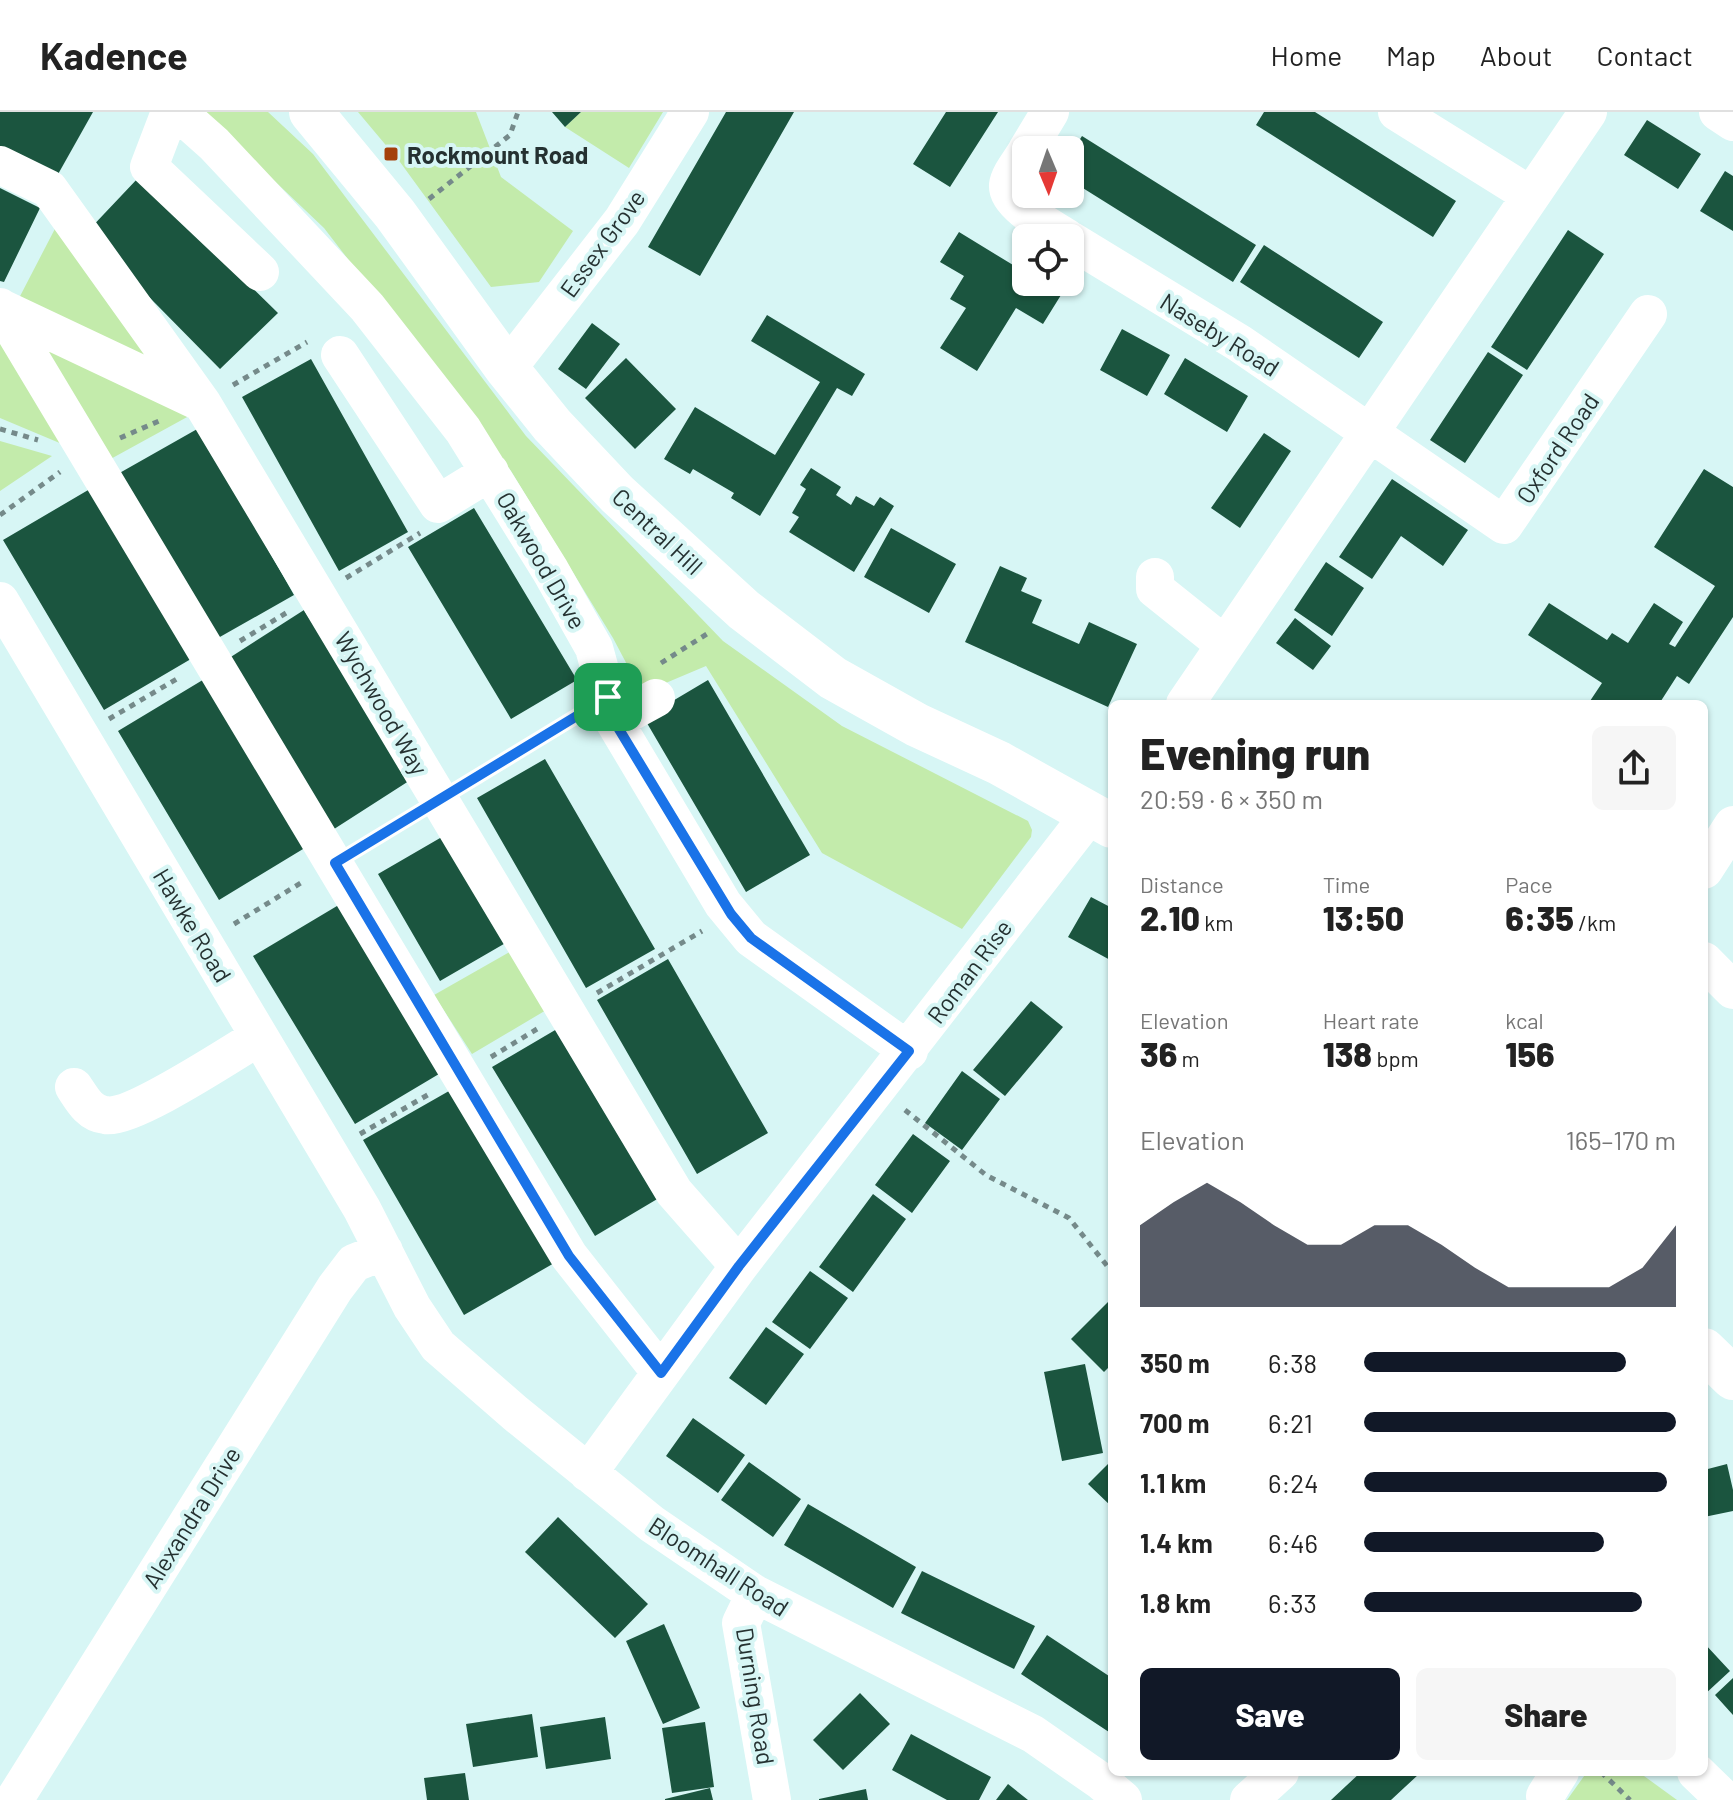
<!DOCTYPE html>
<html lang="en">
<head>
<meta charset="utf-8">
<style>
	:root { --surface:#fff; --page:#f6f6f6; --text:#222; --muted:#767676; --line:#e0e0e0; --accent:#111827 }
	body { margin:0; font-family:Barlow,sans-serif; background:var(--page); color:var(--text); height:100vh; display:flex; flex-direction:column; font-size:30px; white-space:nowrap }
	* { box-sizing:border-box; margin:0 }
	p { font-size:26px; color:var(--muted) }
	.icon { flex:none; width:44px; height:44px; fill:none; stroke:currentColor; stroke-width:2; stroke-linecap:round; stroke-linejoin:round }
	.map { position:relative; flex:1; overflow:hidden }
	.drawer { position:absolute; left:1108px; top:588px; width:600px; height:1076px; display:flex; flex-direction:column; background:var(--surface); border-radius:12px; box-shadow:0 2px 6px #0004 }
	.drawer>* { flex:none }
	.needle { width:52px; rotate:178deg }
	.fabs { position:absolute; left:1012px; top:24px; display:grid; gap:16px }
	.fabs a { display:grid; place-items:center; width:72px; height:72px; border-radius:12px; background:var(--surface); box-shadow:0 2px 6px #0004; font-size:40px }
	.pin { position:absolute; display:grid; place-items:center; width:68px; height:68px; color:#fff; margin:-34px; border-radius:16px; box-shadow:0 4px 12px #0006 }
	.round { display:grid; place-items:center; flex:none; width:84px; height:84px; border-radius:12px; background:var(--page) }
	.summary { display:flex; align-items:center; justify-content:space-between; height:136px; padding:0 32px }
	h1 { font-size:44px; font-weight:800; line-height:60px }
	.figures { display:grid; grid-template-columns:repeat(3,1fr); gap:12px; height:136px; padding:8px 32px }
	.figures div { display:grid; align-content:center }
	.figures b { font-size:34px; font-weight:800 }
	.figures small { font-size:22px; font-weight:400 }
	.figures p { font-size:22px }
	.chart { height:224px; padding:16px 32px }
	.chart p { display:flex; justify-content:space-between }
	.chart svg { width:100%; height:144px; margin-top:8px; fill:var(--accent); opacity:.7 }
	.cta { display:flex; gap:16px; margin-top:auto; padding:16px 32px }
	.cta a { flex:1; height:92px; border-radius:12px; background:var(--accent); color:#fff; font-size:32px; font-weight:800; line-height:92px; text-align:center }
	.cta a+a { background:var(--page); color:var(--text) }
	ul { padding:0 32px; list-style:none; font-size:26px }
	li { display:grid; grid-template-columns:128px 96px 1fr; align-items:center; height:60px }
	li i { height:20px; border-radius:10px; background:var(--accent) }
	header { display:flex; align-items:center; gap:48px; box-sizing:border-box; height:112px; padding:0 40px; background:var(--surface); border-bottom:2px solid var(--line) }
	header strong { font-size:38px }
	nav { display:flex; gap:44px; margin-inline-start:auto; font-size:28px }
	.map>svg:first-child { display:block }
	.green { fill:#c3ebab }
	.building { fill:#1b553f }
	.lines { fill:none; stroke-linecap:round; stroke-linejoin:round }
	.path { stroke:#758a8a; stroke-width:5; stroke-dasharray:6 6; stroke-linecap:butt }
	.minor { stroke:#fff; stroke-width:38 }
	.major { stroke:#fff; stroke-width:44 }
	.route-casing { stroke:#fff; stroke-width:16 }
	.route { stroke:#1a73e8; stroke-width:10 }
	.poi-dot { fill:#a4400a; stroke:#d7f6f5; stroke-width:3 }
	.labels { text-anchor:middle; dominant-baseline:central; stroke-width:8; stroke-linejoin:round; paint-order:stroke }
	.poi-label { font-size:24px; font-weight:bold; fill:#253131; stroke:#d7f6f5; text-anchor:start }
	.street-label { font-size:24px; fill:#253131; stroke:#d7f6f5 }
</style>
</head>
<body>
<header>
<strong>Kadence</strong>
<nav><a>Home</a><a>Map</a><a>About</a><a>Contact</a></nav>
</header>
<div class="map">
<svg width="1733" height="1688" viewBox="0 0 1733 1688">
	<rect width="100%" height="100%" fill="#d7f6f5"/>
	<path class="green" d="M202 0H268L313 42 526 324 723 529 842 614 1028 709 1032 718 1031 725 962 817 822 741 706 554 642 581 613 526 511 359 324 116Z
		M358 0H476L501 65 573 119 539 170 491 175 400 50Z
		M581 0H663L629 56 565 15Z
		M59 109 174 267 17 190Z
		M0 220 62 332 0 306Z
		M37 225 189 304 107 349Z
		M0 329 52 344 0 379Z
		M515 837 548 897 472 942 434 883Z
		M1587 1660H1645L1644 1664 1677 1688H1567Z"/>
	<path class="building" d="M0 0H93L57 64 0 35Z
		M552 0H581L565 15Z
		M726 0H794L700 164 648 135Z
		M946 0H998L950 75 913 52Z
		M1264 0H1315L1456 89 1433 125 1256 13Z
		M1647 8 1701 42 1678 77 1624 43Z
		M1082 24 1256 133 1233 170 1070 68V43Z
		M1725 59 1733 64V119L1700 99Z
		M139 65 278 201 220 257 86 121Z
		M0 76 40 96 4 170 0 169Z
		M1568 118 1604 142 1527 258 1491 235Z
		M959 120 1026 161V170H1041L1061 183 1043 212 1016 196 977 259 940 236 966 196 950 187 964 164 940 150Z
		M1264 133 1383 210 1359 246 1240 170Z
		M767 203 865 262 852 284 837 276 760 404 731 386 734 381 693 357 690 362 664 347 695 295 775 343 820 270 751 229Z
		M592 211 620 232 586 277 558 257Z
		M1122 217 1170 243 1147 284 1100 258Z
		M1488 240 1523 263 1465 351 1430 328Z
		M626 246 676 297 635 337 585 286Z
		M1185 246 1248 284 1227 320 1164 282Z
		M311 247 408 420 339 459 242 285Z
		M199 316 294 483 211 530 116 363Z
		M1264 321 1291 339 1240 416 1211 396Z
		M811 356 841 375 836 383 851 393 856 384 874 394 880 385 894 394 854 460 789 420 799 405 792 401 806 377 800 373Z
		M1704 357 1733 375V505L1689 572 1677 564 1659 592H1588L1602 571 1528 523 1549 491 1607 528 1612 521 1628 531 1654 491 1683 510 1669 532 1675 535 1715 474 1654 435Z
		M1392 367 1468 418 1443 454 1401 424 1372 467 1339 445Z
		M95 374 196 544 104 598 3 428Z
		M474 396 577 568 511 607 408 435Z
		M891 416 956 452 929 501 864 465Z
		M1326 450 1364 476 1332 524 1294 498Z
		M1000 454 1027 466 1021 479 1042 488 1032 511 1079 532 1089 510 1137 532 1108 595 965 530Z
		M304 498 412 667 331 719 223 550Z
		M1295 506 1331 534 1313 558 1276 531Z
		M206 566 308 734 219 788 118 619Z
		M708 568 810 743 746 780 644 606Z
		M545 647 655 837 586 876 477 686Z
		M447 722 509 829 440 869 378 762Z
		M1091 785 1112 796V849L1068 825Z
		M342 791 444 959 355 1012 253 844Z
		M668 847 768 1021 697 1062 597 888Z
		M1031 889 1063 915 1005 984 973 958Z
		M562 914 664 1083 595 1124 492 955Z
		M962 959 1000 987 962 1038 925 1011Z
		M456 975 556 1150 464 1203 363 1028Z
		M913 1022 950 1049 912 1101 875 1073Z
		M873 1082 906 1107 853 1180 819 1155Z
		M810 1159 848 1186 810 1237 772 1210Z
		M1112 1186V1252L1104 1260 1071 1227Z
		M766 1215 804 1242 766 1293 729 1266Z
		M1085 1252 1103 1341 1062 1349 1044 1260Z
		M693 1306 745 1343 718 1381 666 1344Z
		M1112 1348V1395L1088 1372Z
		M749 1350 801 1387 773 1425 721 1388Z
		M1727 1352 1733 1378V1399L1704 1405V1358Z
		M808 1392 916 1455 893 1496 784 1433Z
		M558 1405 648 1492 615 1526 525 1440Z
		M922 1459 1035 1514 1014 1557 901 1501Z
		M664 1512 700 1596 663 1612 626 1529Z
		M1047 1523 1112 1566V1622L1021 1562Z
		M1704 1531 1730 1559 1704 1583Z
		M1733 1566V1603L1715 1583Z
		M860 1581 890 1612 843 1658 813 1628Z
		M532 1602 538 1645 473 1655 466 1612Z
		M605 1605 611 1647 546 1657 540 1615Z
		M705 1610 714 1675 672 1681 662 1616Z
		M911 1622 991 1665 979 1688H947L892 1658Z
		M1361 1660H1417L1419 1662 1391 1688H1331Z
		M465 1661 469 1688H427L424 1666Z
		M1008 1672 1028 1688H996Z
		M710 1676 713 1688H665V1687Z
		M866 1677 868 1688H819V1687Z"/>
	<g class="lines">
		<path class="path" d="M429 87 510 23 518 0
			M233 273 307 230
			M0 317 38 328
			M120 326 159 309
			M0 403 60 360
			M346 466 420 421
			M240 529 286 501
			M661 551 710 520
			M109 607 180 565
			M471 670 578 603
			M364 734 411 706
			M234 812 304 769
			M597 881 702 819
			M491 945 537 917
			M905 998 986 1063 1069 1106 1112 1160
			M360 1022 431 981
			M1601 1660 1630 1688"/>
		<path class="minor" d="M170 0 149 55 260 160
			M178 0 214 32 367 195 463 318 550 458 594 536 614 609 723 792 751 826 909 939
			M1397 0 1530 83
			M1718 0 1733 10
			M1027 38 1050 0
			M1026 40C1021 49 1009 63 1008 73 1006 93 1052 116 1067 126
			M0 53 49 77 202 291 674 1080 739 1154
			M1070 128 1239 231 1504 413 1648 202
			M0 195 569 1144 661 1261
			M3 197 200 290
			M340 243 438 392 490 360
			M507 257 622 109 690 0
			M1155 465V477L1225 533
			M0 489 362 1097 412 1195 438 1234 515 1301 652 1412 755 1482 1033 1622 1102 1670 1123 1688
			M1185 592 1588 0
			M614 609 656 586
			M1704 758 1733 713
			M1704 849 1733 878
			M74 975C82 987 89 1001 105 1003 132 1008 230 942 259 925
			M588 1361 739 1154 1090 702
			M755 1482 741 1511 772 1688
			M1696 1660 1725 1688
			M14 1688 335 1176 354 1151 384 1139
			M1249 1688 1280 1660
			M1546 1688 1545 1684 1560 1660"/>
		<path class="major" d="M311 0 395 102 507 257 552 313 617 382 744 498 833 566 917 613 999 651 1112 714
			M1704 1238 1733 1266"/>
	</g>
	<g class="lines">
		<defs>
			<path id="route" d="M608 585 614 609 731 802 751 826 909 939 739 1154 661 1261 569 1144 335 751Z"/>
		</defs>
		<use href="#route" class="route-casing"/>
		<use href="#route" class="route"/>
	</g>
	<rect class="poi-dot" x="383" y="34" width="16" height="16" rx="4"/>
	<g class="labels">
		<g class="poi-label">
			<text x="407" y="42">Rockmount Road</text>
		</g>
		<g class="street-label">
			<text transform="translate(602 131) rotate(-54)">Essex Grove</text>
			<text transform="translate(1220 222) rotate(32)">Naseby Road</text>
			<text transform="translate(1557 336) rotate(-56)">Oxford Road</text>
			<text transform="translate(658 419) rotate(43)">Central Hill</text>
			<text transform="translate(542 448) rotate(60)">Oakwood Drive</text>
			<text transform="translate(382 591) rotate(60)">Wychwood Way</text>
			<text transform="translate(193 813) rotate(59)">Hawke Road</text>
			<text transform="translate(969 859) rotate(-53)">Roman Rise</text>
			<text transform="translate(191 1405) rotate(-58)">Alexandra Drive</text>
			<text transform="translate(719 1454) rotate(33)">Bloomhall Road</text>
			<text transform="translate(756 1584) rotate(81)">Durning Road</text>
		</g>
	</g>
</svg>
<div class="fabs">
<a><svg class="needle" viewBox="-14 -14 28 28"><path d="M0-13l5 13h-10z" fill="#e53935"/><path d="M0 13l5-13h-10z" fill="#767676"/></svg></a>
<a><svg class="icon" aria-label="locate" viewBox="0 0 24 24"><circle cx="12" cy="12" r="6"/><path d="M12 2v4M12 18v4M2 12h4M18 12h4"/></svg></a>
</div>
<div class="pin" style="left:608px;top:585px;background:#1e9e55"><svg class="icon" aria-label="arrive" viewBox="0 0 24 24"><path d="M6 21V4h12l-3 4 3 4H6"/></svg></div>
<section class="drawer">
<div class="summary"><div><h1>Evening run</h1><p>20:59 · 6 × 350 m</p></div><a class="round"><svg class="icon" aria-label="share" viewBox="0 0 24 24"><path d="M12 15V3M7 8l5-5 5 5M5 13v7h14v-7"/></svg></a></div>
<div class="figures">
<div><p>Distance</p><b>2.10<small> km</small></b></div>
<div><p>Time</p><b>13:50</b></div>
<div><p>Pace</p><b>6:35<small> /km</small></b></div>
</div>
<div class="figures">
<div><p>Elevation</p><b>36<small> m</small></b></div>
<div><p>Heart rate</p><b>138<small> bpm</small></b></div>
<div><p>kcal</p><b>156</b></div>
</div>
<div class="chart"><p><span>Elevation</span>165–170 m</p>
<svg viewBox="0 0 160 44" preserveAspectRatio="none"><path d="M0 44V19L10 12L20 6L30 12L40 19L50 25L60 25L70 19L80 19L90 25L100 32L110 38L120 38L130 38L140 38L150 32L160 19V44z"/></svg>
</div>
<ul>
<li><b>350 m</b>6:38<i style="width:84%"></i></li>
<li><b>700 m</b>6:21<i style="width:100%"></i></li>
<li><b>1.1 km</b>6:24<i style="width:97%"></i></li>
<li><b>1.4 km</b>6:46<i style="width:77%"></i></li>
<li><b>1.8 km</b>6:33<i style="width:89%"></i></li>
</ul>
<div class="cta"><a>Save</a><a>Share</a></div>
</section>
</div>
</body>
</html>
